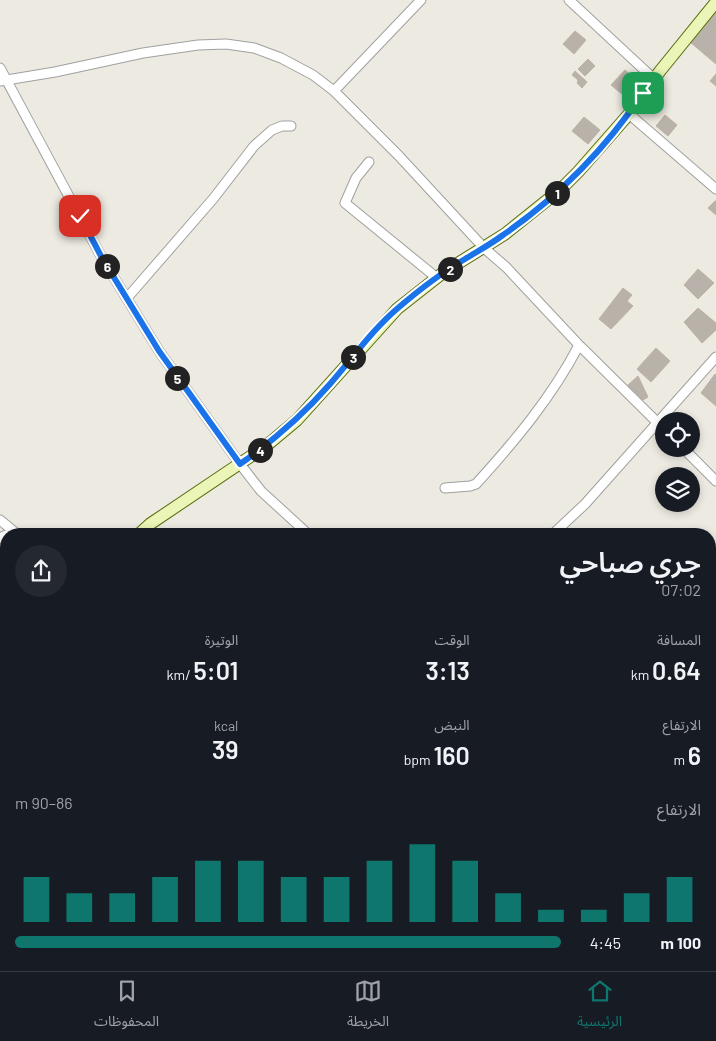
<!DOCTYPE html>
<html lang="ar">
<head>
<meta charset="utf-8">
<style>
	:root { --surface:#171b24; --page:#242831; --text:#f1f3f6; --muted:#9ea1a6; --line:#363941; --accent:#0f766e }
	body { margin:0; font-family:Barlow,"Noto Sans Arabic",sans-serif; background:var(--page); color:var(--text); direction:rtl; height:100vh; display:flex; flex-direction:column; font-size:19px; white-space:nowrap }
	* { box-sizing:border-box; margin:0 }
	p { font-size:16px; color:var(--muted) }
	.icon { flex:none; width:28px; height:28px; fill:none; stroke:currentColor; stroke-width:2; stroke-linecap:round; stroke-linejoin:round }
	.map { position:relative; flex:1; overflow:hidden; direction:ltr }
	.side { position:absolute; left:0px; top:528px; width:716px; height:444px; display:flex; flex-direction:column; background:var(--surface); border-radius:20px 20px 0 0; box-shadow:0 2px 8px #0003; direction:rtl }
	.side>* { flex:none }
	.buttons { position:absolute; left:655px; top:412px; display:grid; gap:10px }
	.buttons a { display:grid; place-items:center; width:45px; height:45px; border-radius:50%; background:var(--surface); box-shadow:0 2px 8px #0003; font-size:25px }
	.pin { position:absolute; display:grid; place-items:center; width:42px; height:42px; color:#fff; margin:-21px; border-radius:10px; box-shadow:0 2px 8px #0006 }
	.km { position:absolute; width:25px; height:25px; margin:-12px; border-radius:50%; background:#222; color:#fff; font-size:14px; line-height:25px; text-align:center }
	.round { display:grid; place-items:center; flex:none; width:52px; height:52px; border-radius:26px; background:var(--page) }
	.overview { display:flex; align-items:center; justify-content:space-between; height:85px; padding:0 15px }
	h1 { font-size:28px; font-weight:600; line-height:38px }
	.stats { display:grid; grid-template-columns:repeat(3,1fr); gap:8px; height:85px; padding:5px 15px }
	.stats div { display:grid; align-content:center }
	.stats b { font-size:25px; font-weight:600 }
	.stats small { font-size:14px; font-weight:400 }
	.stats p { font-size:14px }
	.chart { height:140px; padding:10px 15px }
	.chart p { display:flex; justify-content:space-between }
	.chart svg { width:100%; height:90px; margin-top:5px; stroke:var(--accent); stroke-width:6 }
	ul { padding:0 15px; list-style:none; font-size:16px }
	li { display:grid; grid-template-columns:80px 60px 1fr; align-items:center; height:38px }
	li i { height:12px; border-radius:6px; background:var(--accent) }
	.tabs { display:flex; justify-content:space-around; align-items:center; height:70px; border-top:1px solid var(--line); background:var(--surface); font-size:14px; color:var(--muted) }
	.tabs a { display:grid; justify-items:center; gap:2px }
	.tabs .current { color:var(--accent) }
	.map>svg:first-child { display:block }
	.building { fill:#b9b2ab; stroke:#bdb2a5 }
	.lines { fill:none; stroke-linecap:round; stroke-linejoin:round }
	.street-casing { stroke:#a0a0a0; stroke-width:11 }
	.secondary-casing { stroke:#566b0a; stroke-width:13 }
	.street { stroke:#fff; stroke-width:9 }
	.secondary { stroke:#ebf5b7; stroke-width:11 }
	.route-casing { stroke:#fff; stroke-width:10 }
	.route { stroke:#1a73e8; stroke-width:6 }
</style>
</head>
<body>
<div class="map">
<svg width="716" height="971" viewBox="0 0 716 971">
	<rect width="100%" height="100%" fill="#edeae2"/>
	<path class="building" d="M716 12V64L690 42Z
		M575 31 586 40 574 54 563 44Z
		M588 59 595 66 585 76 578 69Z
		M625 70 636 80 623 95 611 85Z
		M575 71 587 82 582 88 577 83 578 80 572 75Z
		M716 74V86L710 81Z
		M665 115 677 125 668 136 656 126Z
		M584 117 600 130 588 144 572 131Z
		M715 201H716V215L708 208Z
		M698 269 714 283 698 299 684 285Z
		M623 288 632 295 627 301 633 306 611 329 599 319Z
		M698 308 716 323V330L702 343 684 322Z
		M656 348 670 361 651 382 637 369Z
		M715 374 716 375V406L701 393Z
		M638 376 648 397 643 400 628 385Z"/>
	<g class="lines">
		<defs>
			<path id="street" d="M569 0 654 79
				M0 68 102 258 159 351 240 464 261 491 308 534
				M0 81 55 72 143 53 198 45 226 44 254 48 281 58 313 75 334 91 399 156 484 248 506 267 579 345 664 429
				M334 91 421 0
				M629 114 716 189
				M369 162 356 178 345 203 437 278
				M127 298 213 199 254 146 272 130 282 126H291
				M684 449 716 481
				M445 488 470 486 476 484C515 441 552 397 579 345
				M0 520 17 534
				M553 534 585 504 716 357
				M0 538 6 535
				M0 612 6 603
				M0 634 6 636
				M710 754 716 748
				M710 890 716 883
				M710 903 716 910
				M28 971 34 965
				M113 971 119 965
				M156 971 162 965
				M391 971 395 965
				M497 971 502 965"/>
			<path id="secondary" d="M139 534 150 524 266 446 297 420 397 309 444 272 505 234 561 189 578 172 629 114 660 71 716 2
				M0 845 6 838
				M446 965 452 971"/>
		</defs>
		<use href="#street" class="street-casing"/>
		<use href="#secondary" class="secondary-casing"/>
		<use href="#street" class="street"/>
		<use href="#secondary" class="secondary"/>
	</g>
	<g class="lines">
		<defs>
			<path id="route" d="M80 216 102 258 159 351 240 464C273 441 303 415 330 384 352 359 372 330 398 308 419 290 441 273 465 259 478 251 491 244 503 235 558 197 606 148 643 93"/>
		</defs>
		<use href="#route" class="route-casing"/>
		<use href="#route" class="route"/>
	</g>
</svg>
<div class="buttons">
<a><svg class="icon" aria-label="locate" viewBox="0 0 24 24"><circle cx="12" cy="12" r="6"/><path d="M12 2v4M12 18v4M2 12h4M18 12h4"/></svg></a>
<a><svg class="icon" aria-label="layers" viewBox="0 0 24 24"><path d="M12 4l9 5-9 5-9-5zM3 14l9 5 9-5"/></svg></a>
</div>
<div class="pin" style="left:643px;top:93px;background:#1e9e55"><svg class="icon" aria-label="arrive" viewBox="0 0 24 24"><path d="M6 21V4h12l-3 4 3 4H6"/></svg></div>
<div class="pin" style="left:80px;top:216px;background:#d93025"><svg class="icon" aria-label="check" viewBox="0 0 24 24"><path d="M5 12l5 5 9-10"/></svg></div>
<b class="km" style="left:557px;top:193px">1</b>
<b class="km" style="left:450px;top:269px">2</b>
<b class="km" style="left:353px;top:357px">3</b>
<b class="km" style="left:260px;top:450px">4</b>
<b class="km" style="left:177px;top:378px">5</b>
<b class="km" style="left:107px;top:266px">6</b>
<section class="side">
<div class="overview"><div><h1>جري صباحي</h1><p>07:02</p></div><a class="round"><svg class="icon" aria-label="share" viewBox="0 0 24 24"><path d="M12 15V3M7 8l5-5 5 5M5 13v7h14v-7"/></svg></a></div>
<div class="stats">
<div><p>المسافة</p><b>0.64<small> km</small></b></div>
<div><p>الوقت</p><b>3:13</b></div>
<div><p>الوتيرة</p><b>5:01<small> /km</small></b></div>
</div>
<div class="stats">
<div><p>الارتفاع</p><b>6<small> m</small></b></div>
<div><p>النبض</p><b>160<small> bpm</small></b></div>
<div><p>kcal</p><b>39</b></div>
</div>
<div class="chart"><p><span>الارتفاع</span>86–90 m</p>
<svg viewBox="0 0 160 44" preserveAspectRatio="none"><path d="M5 44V22M15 44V30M25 44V30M35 44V22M45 44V14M55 44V14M65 44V22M75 44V22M85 44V14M95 44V6M105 44V14M115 44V30M125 44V38M135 44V38M145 44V30M155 44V22"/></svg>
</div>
<ul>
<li><b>100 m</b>4:45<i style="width:100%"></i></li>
</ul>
</section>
</div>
<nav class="tabs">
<a class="current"><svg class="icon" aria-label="home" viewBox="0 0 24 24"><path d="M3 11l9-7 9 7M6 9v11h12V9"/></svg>الرئيسية</a>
<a><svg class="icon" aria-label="map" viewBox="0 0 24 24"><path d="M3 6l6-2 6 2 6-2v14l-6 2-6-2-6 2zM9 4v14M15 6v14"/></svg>الخريطة</a>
<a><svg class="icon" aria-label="saved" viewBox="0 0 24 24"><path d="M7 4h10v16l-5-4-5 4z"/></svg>المحفوظات</a>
</nav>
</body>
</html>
